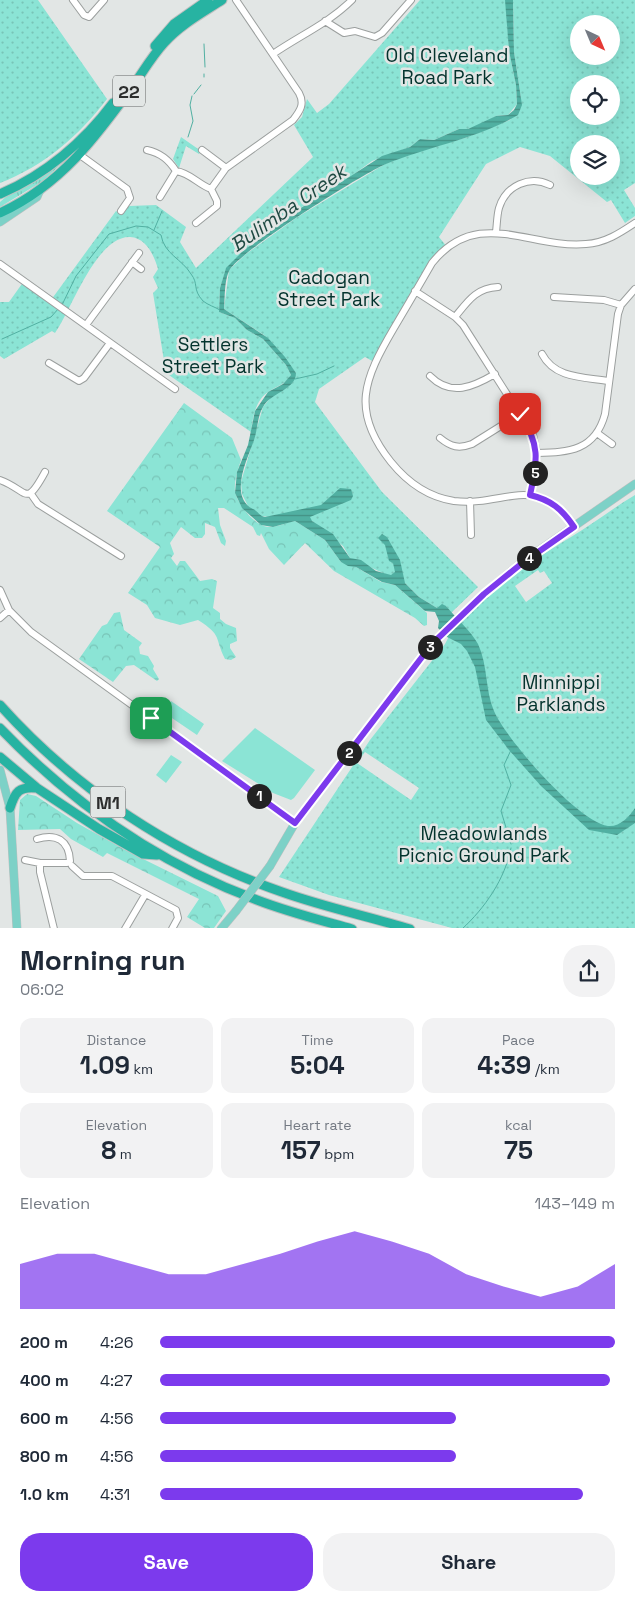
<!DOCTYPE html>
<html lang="en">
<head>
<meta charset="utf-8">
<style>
	:root { --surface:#fff; --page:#f2f2f3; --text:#1f2937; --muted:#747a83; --accent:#7c3aed }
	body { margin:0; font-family:"Space Grotesk",sans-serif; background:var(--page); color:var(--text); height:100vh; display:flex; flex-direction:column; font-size:19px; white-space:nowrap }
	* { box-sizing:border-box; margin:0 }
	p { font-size:16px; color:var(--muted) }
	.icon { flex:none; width:28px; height:28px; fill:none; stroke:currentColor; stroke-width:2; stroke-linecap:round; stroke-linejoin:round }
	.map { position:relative; height:928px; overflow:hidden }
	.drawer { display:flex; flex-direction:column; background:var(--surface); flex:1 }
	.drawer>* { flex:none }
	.needle { width:32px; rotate:136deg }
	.buttons { position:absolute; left:570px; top:15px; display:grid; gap:10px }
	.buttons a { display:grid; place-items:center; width:50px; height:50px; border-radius:50%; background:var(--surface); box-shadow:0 5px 20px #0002; font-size:25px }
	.pin { position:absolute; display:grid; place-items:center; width:42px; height:42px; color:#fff; margin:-21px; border-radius:10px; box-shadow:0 2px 8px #0006 }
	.km { position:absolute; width:25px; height:25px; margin:-12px; border-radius:50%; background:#222; color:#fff; font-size:14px; line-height:25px; text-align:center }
	.round { display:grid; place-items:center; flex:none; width:52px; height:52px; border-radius:20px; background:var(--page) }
	.head { display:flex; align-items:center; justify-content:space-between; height:85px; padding:0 20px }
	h1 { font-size:28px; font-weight:700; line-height:38px }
	.stats { display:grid; grid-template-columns:repeat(3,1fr); gap:8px; height:85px; padding:5px 20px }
	.stats div { display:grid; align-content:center; border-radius:12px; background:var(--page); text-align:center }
	.stats b { font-size:25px; font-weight:700 }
	.stats small { font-size:14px; font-weight:400 }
	.stats p { font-size:14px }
	.chart { height:140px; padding:10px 20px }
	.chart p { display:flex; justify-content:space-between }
	.chart svg { width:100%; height:90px; margin-top:5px; fill:var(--accent); opacity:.7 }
	.cta { display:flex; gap:10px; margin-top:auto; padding:10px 20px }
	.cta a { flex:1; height:58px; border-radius:20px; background:var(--accent); color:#fff; font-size:20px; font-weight:700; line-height:58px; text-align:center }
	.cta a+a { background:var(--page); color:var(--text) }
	ul { padding:0 20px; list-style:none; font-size:16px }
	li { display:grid; grid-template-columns:80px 60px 1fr; align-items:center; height:38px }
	li i { height:12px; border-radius:6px; background:var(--accent) }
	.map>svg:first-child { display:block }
	.grass { fill:url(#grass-tufts) }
	.forest { fill:url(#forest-crowns) }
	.park { fill:url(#park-dots); fill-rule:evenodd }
	.pitch { fill:#8be4d5 }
	.water { fill:url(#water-rules) }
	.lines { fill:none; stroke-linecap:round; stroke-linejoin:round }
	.stream { stroke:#51b0a2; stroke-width:1 }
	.minor-casing { stroke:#9b9f9e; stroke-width:8 }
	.major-casing { stroke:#c0c0c0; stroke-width:9 }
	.highway-casing { stroke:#c0c0c0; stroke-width:11 }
	.minor { stroke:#fff; stroke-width:6 }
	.major { stroke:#7dd1c7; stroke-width:8 }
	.highway { stroke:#27b3a2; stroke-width:9 }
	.major-bridge-casing { stroke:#c0c0c0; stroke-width:9; stroke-linecap:butt }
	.major-bridge { stroke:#7dd1c7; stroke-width:8 }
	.route-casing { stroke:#fff; stroke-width:10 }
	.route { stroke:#7c3aed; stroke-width:6 }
	.labels { text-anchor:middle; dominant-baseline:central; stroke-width:5; stroke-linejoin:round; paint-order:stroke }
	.shield { fill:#e2e6e5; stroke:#636464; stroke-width:1 }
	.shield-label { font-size:18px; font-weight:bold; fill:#2c2d2d }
	.park-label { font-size:19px; fill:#03332d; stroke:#e2e6e5 }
	.water-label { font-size:20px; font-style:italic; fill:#1f4a43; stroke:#e2e6e5 }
</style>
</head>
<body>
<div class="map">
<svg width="635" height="929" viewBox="0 0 635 929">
	<defs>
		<pattern id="grass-tufts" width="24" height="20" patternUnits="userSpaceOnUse" patternTransform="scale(1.25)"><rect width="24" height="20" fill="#8be4d5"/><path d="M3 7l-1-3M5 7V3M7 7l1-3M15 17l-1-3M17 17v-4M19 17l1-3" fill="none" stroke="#78c4b7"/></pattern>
		<pattern id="forest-crowns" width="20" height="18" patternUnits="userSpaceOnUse" patternTransform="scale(1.25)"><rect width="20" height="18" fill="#8be4d5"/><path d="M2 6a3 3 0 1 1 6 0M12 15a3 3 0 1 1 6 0" fill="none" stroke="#78c4b7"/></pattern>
		<pattern id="park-dots" width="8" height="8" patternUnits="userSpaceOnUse" patternTransform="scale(1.25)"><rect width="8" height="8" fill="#8be4d5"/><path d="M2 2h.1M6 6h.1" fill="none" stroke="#78c4b7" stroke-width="1.8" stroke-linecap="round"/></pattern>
		<pattern id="water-rules" width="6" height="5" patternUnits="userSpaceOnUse" patternTransform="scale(1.25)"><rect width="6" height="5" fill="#51b0a2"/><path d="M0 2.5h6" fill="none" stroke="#439084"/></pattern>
	</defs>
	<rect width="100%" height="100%" fill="#e2e6e5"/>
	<path class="grass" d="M77 149 43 181 0 207V202L8 195 47 173Z"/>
	<path class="forest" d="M184 403 232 438 241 460C238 469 234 482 235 491 237 504 255 526 268 527 276 528 287 522 295 521L325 540 341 562 356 567 381 582 395 585 427 613V625L424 626 415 618 334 571 305 543 284 565 269 549 261 533 260 536 257 535 253 527 224 508H218L220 525 226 541 225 546 221 543 215 527 205 523V534L202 538H195L181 527 170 543 174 554 171 558 177 566 180 561H185L200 581 212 579 217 581 213 608 220 613V619L226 624 236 628 237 641 230 644V648L236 657 231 660 225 659C214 637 223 636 198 620L180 625 155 618 147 605 128 593 160 547 107 511Z
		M120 612 124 630 142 643 139 647 140 654 148 656 154 666 153 669 159 679 157 681 134 665 126 666 113 682 79 659 102 626 107 624 114 613Z
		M27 794 36 796 77 823 129 852 218 896 226 911 214 928H205L187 917 199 899 107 853 103 857 71 839 60 829 18 830 20 800Z"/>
	<path class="park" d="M0 0H38L107 99C79 136 44 166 0 183Z
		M420 0H506L509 51 516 85 517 104 508 115 496 116 481 125 468 129H459L434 140 420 139 410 147 372 161 335 188 306 204 254 242 226 269 220 288 219 312 235 318 247 330 263 339 286 365 291 375C286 384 277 386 268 392 255 401 253 417 251 432L166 373 153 293 158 288 153 277 158 269C154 256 147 238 130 237 96 236 71 311 55 333L52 331 4 359 0 356V302H9L24 281 51 300 116 211 122 215 129 206 156 205 186 227 180 242 196 268 313 157 294 125 302 117 307 99 317 113 329 104Z
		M513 0H635V183L624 190 635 208V216L625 223 611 200 607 202 550 156 520 147 486 164 439 237 447 247 442 251 374 362 365 357 319 389 315 402 382 492 478 587 451 613 446 606 437 608 419 597 405 583 350 558 343 546 312 521 260 516 248 506 242 494 241 482 263 407 272 396 289 386 296 373 264 335 224 309 229 270 246 254 296 218 385 164 420 150 465 138 510 120 521 99 514 52ZM579 24H611V56H579ZM579 84H611V116H579ZM579 144H611V176H579Z
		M181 137 201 151 199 154 186 146 179 168 173 159Z
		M635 495V928H452L329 895 279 877 370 740 445 644C468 600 530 562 571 537 593 524 613 508 635 495ZM538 570 540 573 544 571 552 583 526 602 515 586ZM365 752 419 788 411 800 357 763Z"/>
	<path class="pitch" d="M171 701 204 724 197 735 163 712Z
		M255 728 315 770 294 798 291 800 273 793 222 761Z
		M171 755 182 762 166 783 156 775Z"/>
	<path class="water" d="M505 0H513V3L514 52 522 105 518 115C477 139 429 146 386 164 362 174 238 252 229 271 224 282 225 297 224 309L268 338 285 357 296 373C296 390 270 393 263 407 257 417 258 429 254 440 248 458 228 496 253 509 258 511 259 516 265 517L321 505 340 488 351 489 353 496 351 500 310 517 312 521 333 534 350 558 361 560 376 571 391 575 395 572 393 563 389 561 385 545 378 538 382 534 387 537 400 560 405 583 419 597 437 608 442 604 446 606C456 618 471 631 478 644 488 665 485 690 494 711 506 739 578 822 608 826 620 827 629 817 635 808V823L617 835 589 830 541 786 509 750 486 720 475 667 467 651 461 644 447 637 438 628 439 621 435 612 425 611 395 585 382 582 356 567 348 566 341 562 325 540 295 521 273 527 261 525 242 508 235 493 237 472 248 445 255 411 268 392 283 384 291 375 286 365 263 339 247 330 235 318 219 312 220 288 226 268 242 252 293 213 382 156 410 147 420 139 434 140 459 129H468L496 116 508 115 514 110 517 104 516 85 509 51Z"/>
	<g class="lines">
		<path class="stream" d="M204 44 205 67
			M204 77V74
			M194 94 201 85
			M188 137 193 121 190 105 192 96
			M154 230 162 211
			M62 305 76 276 109 234 136 226 148 227 161 235C164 254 182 259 191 274 199 284 192 289 203 301 208 305 215 307 220 310
			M2 339 51 317 59 308
			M295 379 317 374 334 366
			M511 750 504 765 511 785 501 811 511 844
			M462 929C485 908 505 879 511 848"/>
		<defs>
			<path id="minor" d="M73 0 84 15 89 17 104 0
				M325 21 344 33 355 31 375 37 382 33 411 0
				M273 54C299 36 329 23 352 0
				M147 150C161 153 169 160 176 171
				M202 150 226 168
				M80 155 127 189 130 198 121 211
				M160 197 176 171C190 173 198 184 211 189L226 168 293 120C300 111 305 104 299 93L236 0
				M196 223 217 206V201L211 189
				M496 232C497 224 497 215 499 208 506 185 530 175 550 185
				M132 262 141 269
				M0 264 175 389
				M415 291 455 317 463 325 533 435 537 453 530 495
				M554 297 604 300 621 305
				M455 317C468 301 476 288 498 287
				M86 325 139 253
				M542 354C555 379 584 377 609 381
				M49 363 79 381 84 378 110 343
				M430 376C451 397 473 387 495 374
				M597 433 612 444
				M440 438C451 447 459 449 472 444L520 414
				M537 453C569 452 595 451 605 414L618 314 621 305 635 289
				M0 480C28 490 25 509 45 472
				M31 494 38 504 121 556
				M470 501 471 535
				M574 527C534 471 507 507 454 501 428 497 408 483 391 462 350 411 364 379 394 328 407 306 420 284 432 263 478 206 529 249 586 244 605 243 620 233 635 223
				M0 590 9 610 31 632 295 823
				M0 618 9 610
				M37 839C56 833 69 840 70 861
				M25 860 40 863H67
				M40 863V872L54 929
				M72 866 83 876H112L176 910 178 918 172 929
				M125 929 145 895"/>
			<path id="major" d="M0 222 37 197 40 190
				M0 770 10 808 17 929
				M270 866 295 823 432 644 484 594 521 563 635 484
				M221 929 236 911"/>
			<path id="highway" d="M155 46 174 24 208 0
				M0 194C45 175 84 142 113 103
				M0 213C61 185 97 136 135 83 144 70 153 55 164 43 180 25 202 13 222 0
				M0 705C76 790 175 855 282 892 324 907 367 916 410 929
				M0 728C73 804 157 863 257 900 288 912 320 920 352 929
				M0 757 37 788 99 829 143 854 157 855
				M10 808C15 792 19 786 37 788"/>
		</defs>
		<use href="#minor" class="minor-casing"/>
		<use href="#major" class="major-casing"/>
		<use href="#highway" class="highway-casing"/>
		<use href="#minor" class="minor"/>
		<use href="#major" class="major"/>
		<use href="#highway" class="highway"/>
		<defs>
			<path id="major-bridge" d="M236 911 270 866"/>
		</defs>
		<use href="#major-bridge" class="major-bridge-casing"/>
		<use href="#major-bridge" class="major-bridge"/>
	</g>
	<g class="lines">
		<defs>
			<path id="route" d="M151 718 295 823 432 644 484 594 521 564 574 527C562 509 551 500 530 495 538 460 540 444 520 414"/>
		</defs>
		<use href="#route" class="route-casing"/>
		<use href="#route" class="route"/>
	</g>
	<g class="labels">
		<g class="shield">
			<rect x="113" y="75.5" width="32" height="31" rx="4"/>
			<rect x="90.5" y="786.5" width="35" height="31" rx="4"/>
		</g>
		<g class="shield-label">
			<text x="129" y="91">22</text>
			<text x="108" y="802">M1</text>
		</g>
		<g class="park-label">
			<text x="447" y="55">Old Cleveland<tspan x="447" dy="22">Road Park</tspan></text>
			<text x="329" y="277">Cadogan<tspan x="329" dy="22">Street Park</tspan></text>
			<text x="213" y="344">Settlers<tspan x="213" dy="22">Street Park</tspan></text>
			<text x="561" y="682">Minnippi<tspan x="561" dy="22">Parklands</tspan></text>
			<text x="484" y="833">Meadowlands<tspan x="484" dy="22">Picnic Ground Park</tspan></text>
		</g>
		<g class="water-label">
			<text transform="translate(288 208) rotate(-35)">Bulimba Creek</text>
		</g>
	</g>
</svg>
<div class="buttons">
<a><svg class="needle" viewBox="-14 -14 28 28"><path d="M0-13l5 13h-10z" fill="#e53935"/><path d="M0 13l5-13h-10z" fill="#747a83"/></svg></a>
<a><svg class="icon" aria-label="locate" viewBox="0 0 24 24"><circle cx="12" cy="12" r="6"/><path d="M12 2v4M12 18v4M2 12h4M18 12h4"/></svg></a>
<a><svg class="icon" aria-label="layers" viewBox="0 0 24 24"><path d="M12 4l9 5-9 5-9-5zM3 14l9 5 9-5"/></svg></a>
</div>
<div class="pin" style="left:151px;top:718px;background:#1e9e55"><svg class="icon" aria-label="arrive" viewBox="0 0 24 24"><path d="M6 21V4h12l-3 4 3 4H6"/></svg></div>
<div class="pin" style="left:520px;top:414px;background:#d93025"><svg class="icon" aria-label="check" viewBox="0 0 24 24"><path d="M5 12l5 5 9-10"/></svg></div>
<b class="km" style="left:259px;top:796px">1</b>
<b class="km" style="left:349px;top:753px">2</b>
<b class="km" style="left:430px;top:647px">3</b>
<b class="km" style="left:529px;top:558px">4</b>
<b class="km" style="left:535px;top:473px">5</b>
</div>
<section class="drawer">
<div class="head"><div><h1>Morning run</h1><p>06:02</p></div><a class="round"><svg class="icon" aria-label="share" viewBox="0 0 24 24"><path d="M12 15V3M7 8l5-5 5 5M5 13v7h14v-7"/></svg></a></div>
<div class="stats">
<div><p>Distance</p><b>1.09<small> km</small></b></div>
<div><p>Time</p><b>5:04</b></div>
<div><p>Pace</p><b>4:39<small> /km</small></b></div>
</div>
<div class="stats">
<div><p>Elevation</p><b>8<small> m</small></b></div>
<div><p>Heart rate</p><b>157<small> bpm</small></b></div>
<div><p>kcal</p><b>75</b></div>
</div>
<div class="chart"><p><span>Elevation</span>143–149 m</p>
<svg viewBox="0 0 160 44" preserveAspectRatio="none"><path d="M0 44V22L10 17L20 17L30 22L40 27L50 27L60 22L70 17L80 11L90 6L100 11L110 17L120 27L130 33L140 38L150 33L160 22V44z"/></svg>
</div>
<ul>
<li><b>200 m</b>4:26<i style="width:100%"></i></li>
<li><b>400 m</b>4:27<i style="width:99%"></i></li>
<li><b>600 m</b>4:56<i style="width:65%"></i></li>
<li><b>800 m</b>4:56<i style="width:65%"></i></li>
<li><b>1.0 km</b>4:31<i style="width:93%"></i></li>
</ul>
<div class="cta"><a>Save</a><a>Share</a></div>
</section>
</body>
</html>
